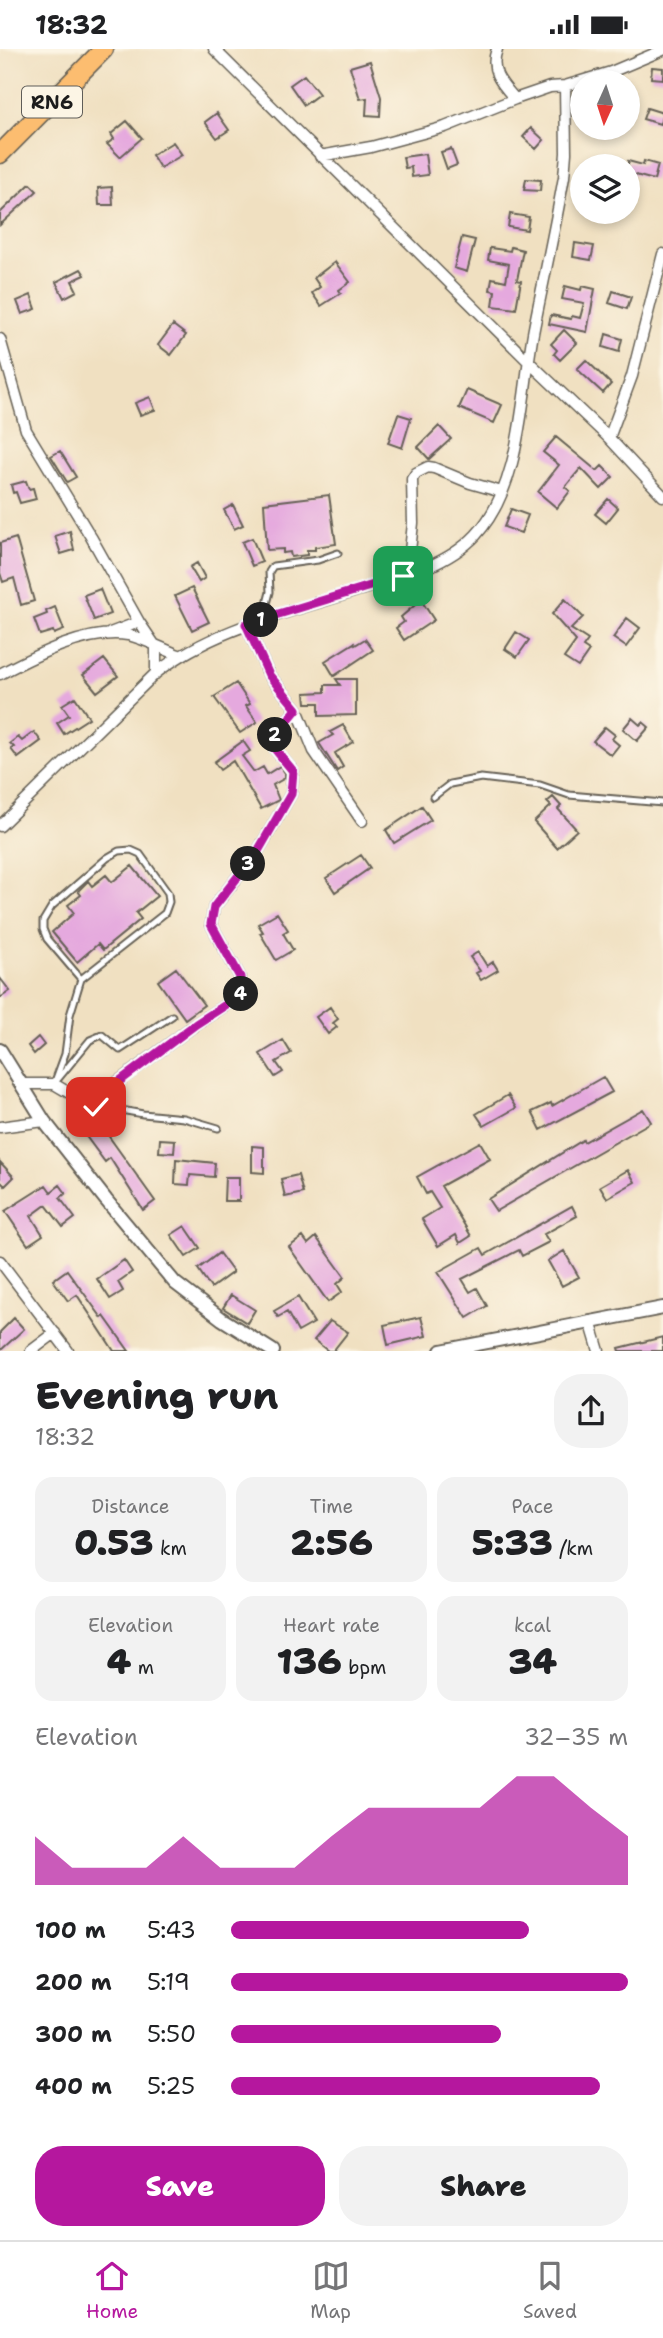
<!DOCTYPE html>
<html lang="en">
<head>
<meta charset="utf-8">
<style>
	:root { --surface:#fff; --page:#f2f2f2; --text:#202124; --muted:#757577; --line:#e0e0e0; --accent:#b5179e }
	body { margin:0; font-family:"Shantell Sans",sans-serif; background:var(--page); color:var(--text); height:100vh; display:flex; flex-direction:column; font-size:26px; white-space:nowrap }
	* { box-sizing:border-box; margin:0 }
	p { font-size:23px; color:var(--muted) }
	.icon { flex:none; width:38px; height:38px; fill:none; stroke:currentColor; stroke-width:2; stroke-linecap:round; stroke-linejoin:round }
	.map { position:relative; height:1302px; overflow:hidden }
	.sheet { display:flex; flex-direction:column; background:var(--surface); flex:1 }
	.sheet>* { flex:none }
	.needle { width:46px; rotate:183deg }
	.fabs { position:absolute; left:570px; top:21px; display:grid; gap:14px }
	.fabs a { display:grid; place-items:center; width:70px; height:70px; border-radius:50%; background:var(--surface); box-shadow:0 4px 10px #0003; font-size:35px }
	.pin { position:absolute; display:grid; place-items:center; width:60px; height:60px; color:#fff; margin:-30px; border-radius:14px; box-shadow:0 4px 10px #0006 }
	.km { position:absolute; width:35px; height:35px; margin:-18px; border-radius:50%; background:#222; color:#fff; font-size:19px; line-height:35px; text-align:center }
	.round { display:grid; place-items:center; flex:none; width:74px; height:74px; border-radius:28px; background:var(--page) }
	.headline { display:flex; align-items:center; justify-content:space-between; height:119px; padding:0 35px }
	h1 { font-size:38px; font-weight:800; line-height:52px }
	.stats { display:grid; grid-template-columns:repeat(3,1fr); gap:10px; height:119px; padding:7px 35px }
	.stats div { display:grid; align-content:center; border-radius:18px; background:var(--page); text-align:center }
	.stats b { font-size:35px; font-weight:800 }
	.stats small { font-size:19px; font-weight:400 }
	.stats p { font-size:19px }
	.chart { height:196px; padding:14px 35px }
	.chart p { display:flex; justify-content:space-between }
	.chart svg { width:100%; height:126px; margin-top:7px; fill:var(--accent); opacity:.7 }
	.cta { display:flex; gap:14px; margin-top:auto; padding:14px 35px }
	.cta a { flex:1; height:80px; border-radius:28px; background:var(--accent); color:#fff; font-size:28px; font-weight:800; line-height:80px; text-align:center }
	.cta a+a { background:var(--page); color:var(--text) }
	ul { padding:0 35px; list-style:none; font-size:23px }
	li { display:grid; grid-template-columns:112px 84px 1fr; align-items:center; height:52px }
	li i { height:18px; border-radius:9px; background:var(--accent) }
	.status { display:flex; justify-content:space-between; align-items:center; height:49px; padding:0 35px; background:var(--surface); direction:ltr }
	.status svg { height:19px; fill:currentColor }
	.dock { display:flex; justify-content:space-around; align-items:center; height:98px; border-top:2px solid var(--line); background:var(--surface); font-size:19px; color:var(--muted) }
	.dock a { display:grid; justify-items:center; gap:4px }
	.dock .current { color:var(--accent) }
	.map>svg:first-child { display:block }
	.building { fill:#e5a9de }
	.lines { fill:none; stroke-linecap:round; stroke-linejoin:round }
	.service-casing { stroke:#666156; stroke-width:9 }
	.minor-casing { stroke:#666156; stroke-width:13 }
	.tertiary-casing { stroke:#666156; stroke-width:16 }
	.trunk-casing { stroke:#666156; stroke-width:21 }
	.service { stroke:#fff; stroke-width:5 }
	.minor { stroke:#fff; stroke-width:10 }
	.tertiary { stroke:#fff; stroke-width:12 }
	.trunk { stroke:#fcbd6f; stroke-width:18 }
	.route-casing { stroke:#fff; stroke-width:14 }
	.route { stroke:#b5179e; stroke-width:9 }
	.labels { text-anchor:middle; dominant-baseline:central; stroke-width:5; stroke-linejoin:round; paint-order:stroke }
	.shield { fill:#fcf5e5; stroke:#5f5d58; stroke-width:2 }
	.shield-label { font-size:19px; font-weight:bold; fill:#1c1c1c }
</style>
</head>
<body>
<div class="status"><b>18:32</b><svg viewBox="0 0 49 12"><path d="M0 12V9h3v3zM5 12V6h3v6zM10 12V3h3v9zM15 12V0h3v12zM26 1h20v11H26zM47 4h2v5h-2z"/></svg></div>
<div class="map">
<svg width="663" height="1302" viewBox="0 0 663 1302">
	<rect width="100%" height="100%" fill="#fcf5e5"/>
	<filter id="ink" filterUnits="userSpaceOnUse"><feTurbulence type="fractalNoise" baseFrequency=".0143" numOctaves="2"/><feDisplacementMap in="SourceGraphic" scale="14" xChannelSelector="R" yChannelSelector="G"/><feConvolveMatrix kernelMatrix="1 2 1 2 8 2 1 2 1" color-interpolation-filters="sRGB"/></filter>
	<filter id="wash" filterUnits="userSpaceOnUse"><feTurbulence type="fractalNoise" baseFrequency=".00686" numOctaves="4" result="noise"/><feDisplacementMap in="SourceGraphic" scale="28" xChannelSelector="R" yChannelSelector="G"/><feGaussianBlur stdDeviation="1.57" result="paint"/><feColorMatrix in="noise" values="0 0 0 0 0 0 0 0 0 0 0 0 0 0 0 0 0 1.4 0 .05"/><feComposite in="paint" operator="in"/></filter>
	<g filter="url(#wash)">
		<rect width="100%" height="100%" fill="#f0e0c1"/>
		<g id="blocks">
			<path class="building" d="M370 12 381 48 380 67 366 66 367 49 360 50 350 18Z
				M652 18 663 19V30L651 29Z
				M304 26 319 45 304 56 290 36Z
				M647 59 663 64 660 75 643 70Z
				M217 64 229 81 217 89 205 73Z
				M127 72 142 89 120 108 107 95 114 90 111 85Z
				M531 79 544 91 536 100 523 88Z
				M173 93 182 106 160 119 152 106Z
				M451 100 457 116 447 120 441 103Z
				M425 105 428 126 412 128 411 118 405 119 403 108Z
				M628 112 643 116 644 112 658 116 654 131 628 124Z
				M526 130 541 131 540 142 524 141Z
				M30 135 37 142 0 176V164Z
				M112 138 113 156H99L98 139Z
				M510 165 529 168 527 181 508 178Z
				M462 188 475 191 467 223 454 219Z
				M575 194 594 197 591 211 573 208Z
				M511 198 523 201 517 231 521 232 516 260 493 257 495 242 490 241 492 229 506 232 509 215 488 211 490 199 510 202Z
				M335 213 350 233 339 241 341 244 321 257 312 244 320 238 314 229Z
				M81 220 85 226 72 232 77 242 64 249 56 233Z
				M565 237 581 241 582 237 595 240 587 283 549 275 551 266 571 270 572 267 580 269 584 254 562 250Z
				M613 242 631 248 627 260 609 254Z
				M31 246 36 260 22 265 17 252Z
				M173 276 186 286 171 306 158 296Z
				M564 281 577 294 560 311 554 305 557 301 551 295Z
				M606 285 622 290 619 303 603 298Z
				M586 311 611 335 603 344 577 320Z
				M467 341 502 356 494 374 459 359Z
				M150 348 155 361 140 366 135 354Z
				M398 365 411 369 402 399 388 394Z
				M439 377 451 390 429 410 418 398Z
				M556 388 597 422 602 417 613 428 601 440 581 419 565 438 570 442 557 459 538 443 559 416 543 403Z
				M60 402 76 428 67 433 51 407Z
				M26 432 29 440 33 439 36 450 20 454 16 443 13 444 11 436Z
				M329 446 336 495 315 498V501H307V506L291 508 290 503 283 504V500L267 501 264 454Z
				M608 450 618 459 606 474 595 465Z
				M233 456 243 476 234 480 224 461Z
				M511 460 528 466 521 484 504 478Z
				M70 482 74 501 61 505 55 487Z
				M16 489 34 552 21 556 14 529 3 533 0 524V494Z
				M252 489 262 513 252 517 242 493Z
				M197 514 205 529 199 533 190 518Z
				M192 539 209 573 192 581 175 547Z
				M100 540 110 565 94 571 84 546Z
				M565 550 583 568 571 580 588 591 583 598 589 602 578 618 564 609 576 592 552 565Z
				M421 551 434 571 404 591 396 579 404 573 401 568Z
				M55 558 64 581 54 585 53 582 40 586 34 570 47 565 46 562Z
				M627 569 640 579 626 598 613 589Z
				M516 583 529 591 517 608 505 600Z
				M365 590 373 601 334 627 325 612 354 594 355 596Z
				M104 610 118 627 97 643 83 626Z
				M336 630H356V666L319 667V654H306L305 644 325 643V636H340Z
				M236 634 250 655 246 657 257 673 240 684 214 648Z
				M75 648 89 669 64 685 57 674 69 666 62 656Z
				M632 669 640 676 643 673 649 678 637 692 623 680Z
				M343 676 353 693 335 704 343 718 337 722 319 694 333 686 330 683Z
				M605 678 615 686 612 690 619 696 611 706 593 692Z
				M34 683 41 692 18 709 11 700 14 698 10 694 18 688 22 692Z
				M243 692 250 702 242 707 254 723 263 718 267 725 280 717 285 724V729L273 736 279 751 261 760 233 712 220 721 214 713Z
				M553 748 561 757 558 760 577 781 557 799 534 773 551 757 547 753Z
				M422 757 431 771 394 794 386 781Z
				M361 806 370 819 335 843 326 829Z
				M132 817 157 847 136 864 141 870 103 901 98 895 77 913 52 883 74 864 68 856 81 846 78 842 88 832 92 837 106 826 112 833Z
				M277 864 288 881 283 884 293 901 276 911 260 884 263 883 258 875Z
				M478 903 487 917 493 913 498 921 481 931 476 924 480 922 470 908Z
				M176 919 204 956 185 970 158 932Z
				M0 929 10 942 0 949Z
				M330 958 338 970 333 974 337 978 328 985 316 968Z
				M38 988 44 996 34 1005 28 997Z
				M283 991 291 1004 276 1013 283 1023 275 1028 260 1005Z
				M603 1028 612 1043 541 1081 532 1063 551 1054 552 1057Z
				M508 1046 516 1059 484 1077 476 1065Z
				M643 1060 651 1073 496 1162 488 1150 583 1091 584 1093Z
				M100 1075 155 1152 143 1161 110 1109 105 1113 85 1086Z
				M160 1090 175 1091 174 1104 159 1103Z
				M480 1093 490 1110 441 1137 471 1187 460 1194 456 1186 438 1197 422 1170 440 1159 430 1143 426 1145 417 1128Z
				M252 1097 264 1098V1124L252 1123Z
				M176 1110 215 1114 214 1128 190 1126 189 1136 175 1135Z
				M0 1113 14 1128 5 1137 0 1132Z
				M628 1121 635 1133 607 1149 600 1137Z
				M298 1126 303 1144 285 1148 281 1130Z
				M225 1128H239V1152H224Z
				M46 1136 51 1143 60 1136 66 1144 60 1149 75 1169 63 1178 46 1156 31 1167 43 1186 28 1196 5 1162Z
				M572 1157 577 1167 544 1185 549 1193 522 1207 519 1201 462 1230 470 1243 477 1239 487 1257 467 1269 438 1223 481 1199 485 1206Z
				M185 1177 200 1199 186 1208 171 1186Z
				M303 1188 308 1195 316 1188 345 1228 337 1235 342 1243 328 1253 289 1198Z
				M564 1202 579 1228 562 1237 548 1212Z
				M219 1204 233 1223 211 1239 198 1220Z
				M124 1211 132 1223 118 1233 123 1242 110 1250 97 1230Z
				M67 1221 102 1269 104 1267 129 1302H114L77 1246 68 1252 53 1231Z
				M231 1246 255 1261 247 1274 223 1259Z
				M298 1248 314 1274 298 1283 287 1263 278 1268 274 1262Z
				M421 1268 426 1287 388 1296 384 1276Z
				M14 1269 24 1280 0 1302V1283Z
				M330 1272 348 1283 333 1302H328L314 1291Z
				M663 1288V1302H620L619 1299Z"/>
		</g>
	</g>
	<g filter="url(#ink)">
		<use href="#blocks" fill-opacity="0" stroke="#666156" stroke-width="2"/>
		<g class="lines">
			<defs>
				<path id="service" d="M263 570 270 543 269 523 273 517 318 511 338 504
					M433 748 450 735 481 729 540 736 569 746 663 754
					M58 1030 90 991 102 986 120 1001 172 967
					M54 1035 65 1005 70 966 81 930 165 864 169 853 168 844 140 805 131 801 119 802 107 809 52 857 43 872V880L47 890 81 930
					M88 1055 143 1065 184 1069 218 1079"/>
				<path id="minor" d="M214 0 530 314 609 389 663 447
					M497 0C489 22 501 34 515 50
					M320 107 371 98 445 78 515 50 550 38 565 37 611 23 663 1
					M0 290 26 381 91 488 139 573 156 598V624
					M609 389 632 327 663 205
					M403 527 410 502 413 474 412 430 416 424 428 418 434 419 470 434 502 443
					M246 575 269 626 297 660 314 702 362 772
					M110 584 139 573
					M0 625C34 607 88 579 128 586 145 590 163 600 179 606
					M0 777 156 624C214 579 287 564 356 542 396 530 446 518 476 486 523 435 521 345 534 279 544 229 555 179 564 128L566 104 565 37
					M22 1035H54L88 1055 196 975 241 946 240 928 211 875 214 858 258 802 291 745 293 722 275 700 273 689 297 660
					M0 1078 44 1072
					M0 1212 68 1302
					M590 1272 599 1302
					M31 1302 55 1284"/>
				<path id="tertiary" d="M0 1001 44 1072 106 1151 175 1234 222 1270 273 1302
					M441 1302 663 1259"/>
				<path id="trunk" d="M0 105 104 0"/>
			</defs>
			<use href="#service" class="service-casing"/>
			<use href="#minor" class="minor-casing"/>
			<use href="#tertiary" class="tertiary-casing"/>
			<use href="#trunk" class="trunk-casing"/>
			<use href="#service" class="service"/>
			<use href="#minor" class="minor"/>
			<use href="#tertiary" class="tertiary"/>
			<use href="#trunk" class="trunk"/>
		</g>
	</g>
	<g class="lines" filter="url(#ink)">
		<defs>
			<path id="route" d="M96 1058 89 1055 196 975 241 946 240 928 211 875 214 858 258 802 291 745 293 722 275 700 273 689 297 660 269 626 246 575 403 527"/>
		</defs>
		<use href="#route" class="route-casing"/>
		<use href="#route" class="route"/>
	</g>
	<g class="labels">
		<rect class="shield" x="22" y="37.5" width="60" height="31" rx="5"/>
		<g class="shield-label">
			<text x="52" y="53">RN6</text>
		</g>
	</g>
</svg>
<div class="fabs">
<a><svg class="needle" viewBox="-14 -14 28 28"><path d="M0-13l5 13h-10z" fill="#e53935"/><path d="M0 13l5-13h-10z" fill="#757577"/></svg></a>
<a><svg class="icon" aria-label="layers" viewBox="0 0 24 24"><path d="M12 4l9 5-9 5-9-5zM3 14l9 5 9-5"/></svg></a>
</div>
<div class="pin" style="left:403px;top:527px;background:#1e9e55"><svg class="icon" aria-label="arrive" viewBox="0 0 24 24"><path d="M6 21V4h12l-3 4 3 4H6"/></svg></div>
<div class="pin" style="left:96px;top:1058px;background:#d93025"><svg class="icon" aria-label="check" viewBox="0 0 24 24"><path d="M5 12l5 5 9-10"/></svg></div>
<b class="km" style="left:261px;top:571px">1</b>
<b class="km" style="left:275px;top:686px">2</b>
<b class="km" style="left:248px;top:815px">3</b>
<b class="km" style="left:241px;top:945px">4</b>
</div>
<section class="sheet">
<div class="headline"><div><h1>Evening run</h1><p>18:32</p></div><a class="round"><svg class="icon" aria-label="share" viewBox="0 0 24 24"><path d="M12 15V3M7 8l5-5 5 5M5 13v7h14v-7"/></svg></a></div>
<div class="stats">
<div><p>Distance</p><b>0.53<small> km</small></b></div>
<div><p>Time</p><b>2:56</b></div>
<div><p>Pace</p><b>5:33<small> /km</small></b></div>
</div>
<div class="stats">
<div><p>Elevation</p><b>4<small> m</small></b></div>
<div><p>Heart rate</p><b>136<small> bpm</small></b></div>
<div><p>kcal</p><b>34</b></div>
</div>
<div class="chart"><p><span>Elevation</span>32–35 m</p>
<svg viewBox="0 0 160 44" preserveAspectRatio="none"><path d="M0 44V27L10 38L20 38L30 38L40 27L50 38L60 38L70 38L80 27L90 17L100 17L110 17L120 17L130 6L140 6L150 17L160 27V44z"/></svg>
</div>
<ul>
<li><b>100 m</b>5:43<i style="width:75%"></i></li>
<li><b>200 m</b>5:19<i style="width:100%"></i></li>
<li><b>300 m</b>5:50<i style="width:68%"></i></li>
<li><b>400 m</b>5:25<i style="width:93%"></i></li>
</ul>
<div class="cta"><a>Save</a><a>Share</a></div>
</section>
<nav class="dock">
<a class="current"><svg class="icon" aria-label="home" viewBox="0 0 24 24"><path d="M3 11l9-7 9 7M6 9v11h12V9"/></svg>Home</a>
<a><svg class="icon" aria-label="map" viewBox="0 0 24 24"><path d="M3 6l6-2 6 2 6-2v14l-6 2-6-2-6 2zM9 4v14M15 6v14"/></svg>Map</a>
<a><svg class="icon" aria-label="saved" viewBox="0 0 24 24"><path d="M7 4h10v16l-5-4-5 4z"/></svg>Saved</a>
</nav>
</body>
</html>
